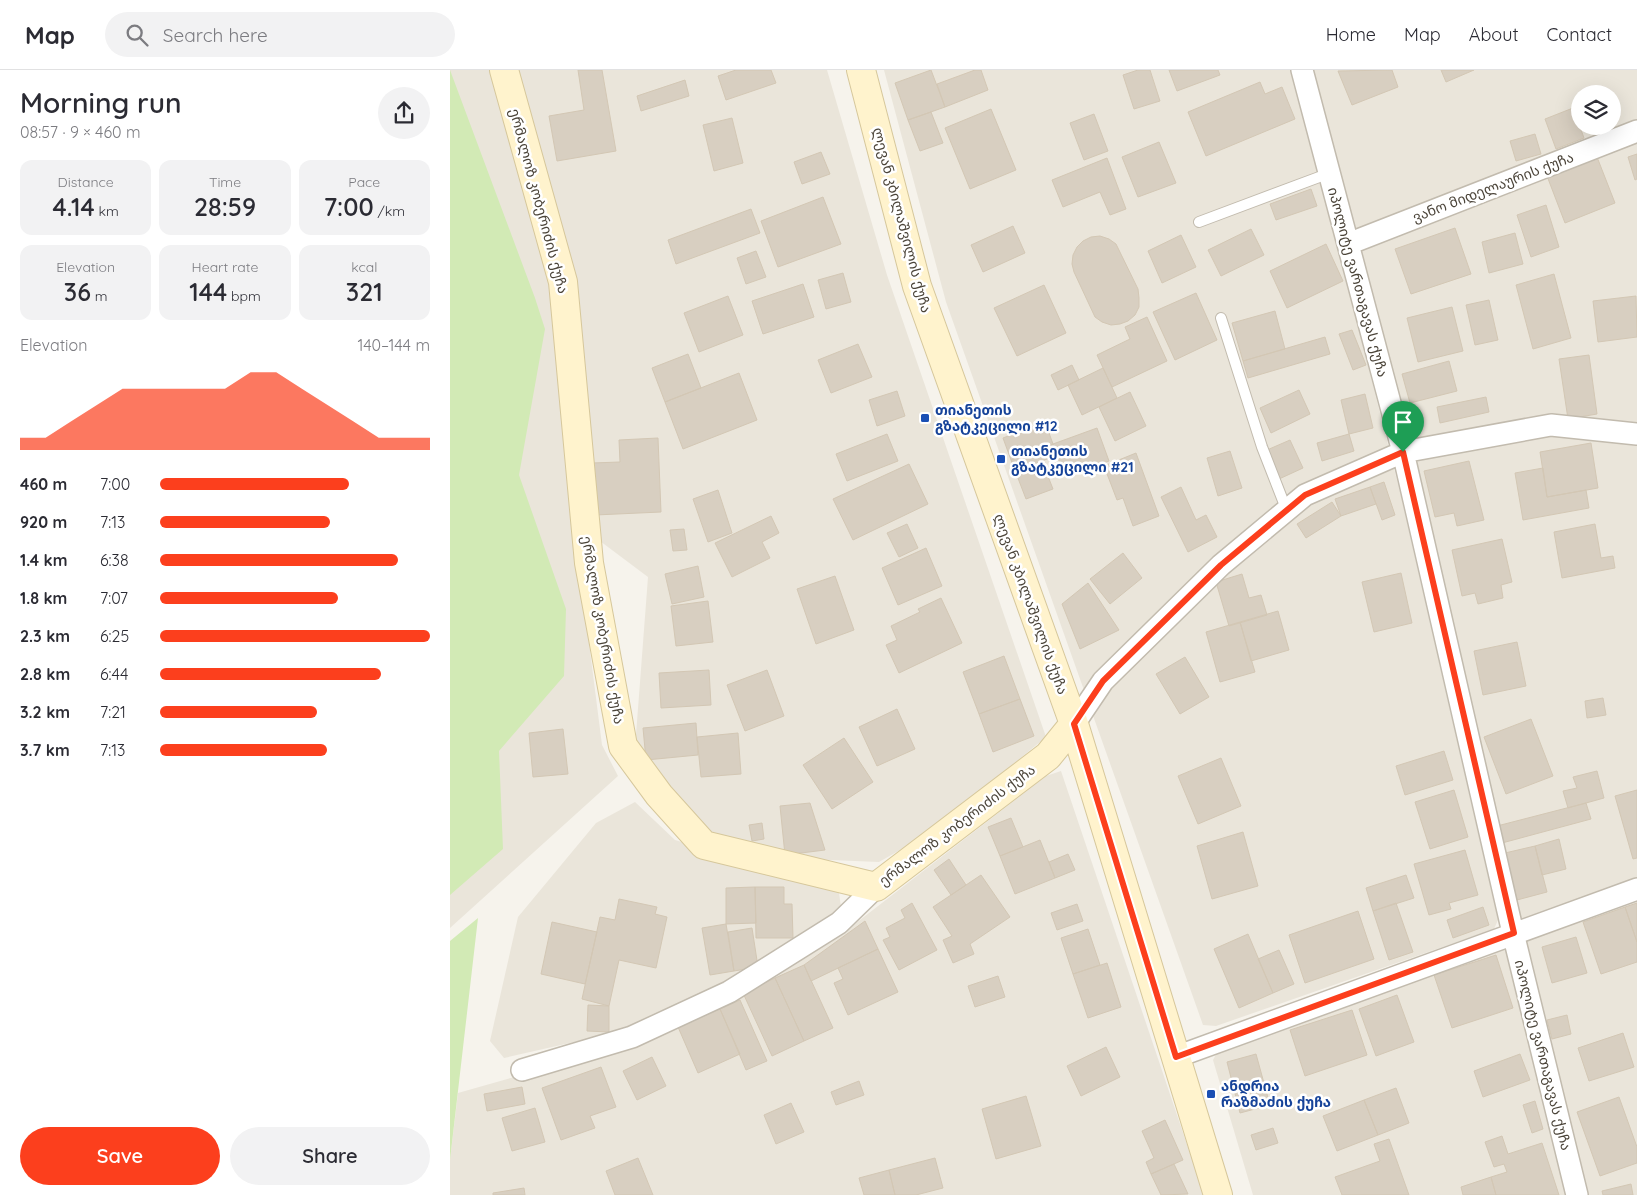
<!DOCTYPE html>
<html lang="en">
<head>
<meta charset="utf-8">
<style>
	:root { --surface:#fff; --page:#f2f2f3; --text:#2b2b33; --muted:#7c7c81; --line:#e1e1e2; --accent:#fc3f1d }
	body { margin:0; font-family:Quicksand,"Noto Sans Georgian",sans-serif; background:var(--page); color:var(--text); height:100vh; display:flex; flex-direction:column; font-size:19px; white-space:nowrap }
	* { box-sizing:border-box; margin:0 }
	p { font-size:16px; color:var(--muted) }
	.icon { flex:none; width:28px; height:28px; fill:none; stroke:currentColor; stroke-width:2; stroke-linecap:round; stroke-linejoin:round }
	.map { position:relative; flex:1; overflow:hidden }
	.drawer { display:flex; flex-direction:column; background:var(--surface); width:450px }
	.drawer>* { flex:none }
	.buttons { position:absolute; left:1121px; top:15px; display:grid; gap:10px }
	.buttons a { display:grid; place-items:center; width:50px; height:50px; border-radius:50%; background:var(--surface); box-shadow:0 5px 20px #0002; font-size:25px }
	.pin { position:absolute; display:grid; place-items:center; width:42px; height:42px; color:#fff; margin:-51px -21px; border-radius:50% 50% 50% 0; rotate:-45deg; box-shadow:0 0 5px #0007 }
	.pin .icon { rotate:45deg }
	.round { display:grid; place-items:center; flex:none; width:52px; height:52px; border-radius:26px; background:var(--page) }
	.headline { display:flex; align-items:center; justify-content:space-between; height:85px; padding:0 20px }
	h1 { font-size:28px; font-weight:600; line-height:38px }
	.metrics { display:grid; grid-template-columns:repeat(3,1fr); gap:8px; height:85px; padding:5px 20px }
	.metrics div { display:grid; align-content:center; border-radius:12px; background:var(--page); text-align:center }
	.metrics b { font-size:25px; font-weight:600 }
	.metrics small { font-size:14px; font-weight:400 }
	.metrics p { font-size:14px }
	.chart { height:140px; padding:10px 20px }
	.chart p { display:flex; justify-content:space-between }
	.chart svg { width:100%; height:90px; margin-top:5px; fill:var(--accent); opacity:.7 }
	.button { display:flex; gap:10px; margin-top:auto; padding:10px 20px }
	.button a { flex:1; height:58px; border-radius:30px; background:var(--accent); color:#fff; font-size:20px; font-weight:600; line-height:58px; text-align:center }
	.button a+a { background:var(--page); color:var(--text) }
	ul { padding:0 20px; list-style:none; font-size:16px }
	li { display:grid; grid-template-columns:80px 60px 1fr; align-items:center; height:38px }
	li i { height:12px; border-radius:6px; background:var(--accent) }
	header { display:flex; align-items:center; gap:30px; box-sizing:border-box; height:70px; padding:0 25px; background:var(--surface); border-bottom:1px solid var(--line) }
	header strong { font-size:24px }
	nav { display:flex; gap:28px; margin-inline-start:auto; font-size:18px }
	.search { width:350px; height:45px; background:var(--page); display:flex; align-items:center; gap:12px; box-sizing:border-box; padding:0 18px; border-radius:28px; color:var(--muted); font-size:19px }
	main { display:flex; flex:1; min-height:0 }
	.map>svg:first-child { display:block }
	.residential { fill:#eae5da; fill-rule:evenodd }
	.green { fill:#d2eab5 }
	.building { fill:#d8cfc1; stroke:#d3c7b4 }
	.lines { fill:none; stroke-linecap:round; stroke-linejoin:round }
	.lane-casing { stroke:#c2bbae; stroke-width:12 }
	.street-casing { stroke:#c2bbae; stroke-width:24 }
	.secondary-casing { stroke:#d6c79b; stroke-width:30 }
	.lane { stroke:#fff; stroke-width:10 }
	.street { stroke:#fff; stroke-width:21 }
	.secondary { stroke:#fff3cd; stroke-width:28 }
	.route-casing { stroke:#fff; stroke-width:10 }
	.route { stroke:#fc3f1d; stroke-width:6 }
	.transit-dot { fill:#1a4fb4; stroke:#fff; stroke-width:2 }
	.labels { text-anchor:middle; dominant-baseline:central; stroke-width:5; stroke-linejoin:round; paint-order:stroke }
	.street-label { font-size:14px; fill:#4b4439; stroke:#fff }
	.transit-label { font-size:14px; font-weight:bold; fill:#164399; stroke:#fff; text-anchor:start }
</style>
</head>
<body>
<header>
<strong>Map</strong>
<div class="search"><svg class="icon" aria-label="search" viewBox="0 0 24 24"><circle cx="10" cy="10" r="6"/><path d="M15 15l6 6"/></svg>Search here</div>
<nav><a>Home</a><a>Map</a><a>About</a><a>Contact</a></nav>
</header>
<main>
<section class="drawer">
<div class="headline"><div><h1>Morning run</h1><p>08:57 · 9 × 460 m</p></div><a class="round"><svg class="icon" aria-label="share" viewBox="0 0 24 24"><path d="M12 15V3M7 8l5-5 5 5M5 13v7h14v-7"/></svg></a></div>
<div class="metrics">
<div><p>Distance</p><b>4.14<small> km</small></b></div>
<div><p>Time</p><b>28:59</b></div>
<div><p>Pace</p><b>7:00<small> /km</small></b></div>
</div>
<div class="metrics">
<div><p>Elevation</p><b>36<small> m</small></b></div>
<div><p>Heart rate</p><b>144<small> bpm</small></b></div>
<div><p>kcal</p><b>321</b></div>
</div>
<div class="chart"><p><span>Elevation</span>140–144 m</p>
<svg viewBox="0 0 160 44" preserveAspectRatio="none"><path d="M0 44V38L10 38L20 30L30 22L40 14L50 14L60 14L70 14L80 14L90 6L100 6L110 14L120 22L130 30L140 38L150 38L160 38V44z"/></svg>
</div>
<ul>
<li><b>460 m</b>7:00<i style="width:70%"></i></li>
<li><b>920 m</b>7:13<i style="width:63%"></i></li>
<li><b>1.4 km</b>6:38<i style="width:88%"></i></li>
<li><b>1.8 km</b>7:07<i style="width:66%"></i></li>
<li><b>2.3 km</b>6:25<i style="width:100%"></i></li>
<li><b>2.8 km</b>6:44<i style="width:82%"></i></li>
<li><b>3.2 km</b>7:21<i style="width:58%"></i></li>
<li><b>3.7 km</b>7:13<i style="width:62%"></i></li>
</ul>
<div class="button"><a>Save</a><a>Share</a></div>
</section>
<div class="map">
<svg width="1187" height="1125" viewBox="0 0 1187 1125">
	<rect width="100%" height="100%" fill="#f6f3ec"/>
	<path class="residential" d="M0 0H42L71 83 112 262 127 479 152 675 168 706 0 858Z
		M67 0H377L437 205 596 667 478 764 429 792 332 788 248 761 185 678 198 507 142 465Z
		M434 0H843L950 422 1048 850 1044 859 766 956 753 955 496 232Z
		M859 0H1187V813L1079 852 1067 847ZM1130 24H1162V56H1130Z
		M611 701 754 1125H0V1090L8 1023 211 965 388 867 596 706Z
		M185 732 225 770 382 819 389 823 392 844 388 851 186 958 54 988 40 971 68 847 146 753Z
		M1187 826V1125H803L763 990 770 977Z"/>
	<path class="green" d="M0 0 85 228 95 259 69 405 116 539 114 606 49 681 53 779 0 825Z
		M28 848 0 1090V871Z"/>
	<path class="building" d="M128 0H152L166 81 107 91 99 46 134 40Z
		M286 0H321L326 13 276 30 268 6Z
		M481 0 495 37 458 50 445 13Z
		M525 0H531L538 20 495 37 487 14Z
		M688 0H700L710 31 684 39 673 5Z
		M719 0H768L770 5 727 21Z
		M942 0 948 17 902 35 888 1Z
		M991 0H1024L996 12Z
		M235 10 239 26 191 41 187 26Z
		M810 12 815 24 832 17 845 49 756 86 738 42Z
		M1123 38 1134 68 1106 79 1095 49Z
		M541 39 566 100 520 119 495 58Z
		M481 42 493 73 470 81 458 50Z
		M644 44 658 81 634 90 620 53Z
		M282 48 293 93 264 101 253 55Z
		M1085 64 1091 84 1066 91 1060 71Z
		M709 72 726 113 688 127 672 87Z
		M371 82 380 104 352 114 344 92Z
		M1187 84V109L1185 110 1178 87Z
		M1147 87 1165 133 1115 153 1097 106Z
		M657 88 676 139 660 145 650 122 613 137 602 110Z
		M861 119 867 136 826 150 820 134Z
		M373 127 391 174 328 197 311 151Z
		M1096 135 1109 177 1081 187 1067 145Z
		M301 139 310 163 226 194 218 170Z
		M563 156 575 183 533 202 521 175Z
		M1005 158 1021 204 961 224 945 179Z
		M801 159 814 185 771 206 758 180Z
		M1065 163 1073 194 1039 203 1032 172Z
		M731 165 746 197 712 213 698 181Z
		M650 166 659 169 666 174 688 219 689 228V237L685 245 678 251 670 254 661 255 652 252 645 247 624 202 622 194 623 185 627 177 633 171 641 167Z
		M876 174 893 211 837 238 820 201Z
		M306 181 316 207 296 214 287 188Z
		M393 203 401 232 376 239 368 210Z
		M1104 204 1121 268 1083 279 1066 215Z
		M353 214 364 247 313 264 302 231Z
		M594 215 616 263 567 286 544 238Z
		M746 223 767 270 725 290 703 242Z
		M278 226 293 265 249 282 234 243Z
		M1186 226 1187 267 1148 272 1143 231Z
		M1039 230 1048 270 1025 275 1016 235Z
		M1002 237 1013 281 968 292 957 248Z
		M825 241 835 279 793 291 782 253Z
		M697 247 717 291 662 317 647 285 680 269 675 257Z
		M902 260 916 295 903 300 889 264Z
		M875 267 880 284 798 308 793 291Z
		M408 274 422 307 381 323 368 290Z
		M238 284 251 318 215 332 202 298Z
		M1139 285 1147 344 1118 349 1109 289Z
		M999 291 1007 321 960 333 952 304Z
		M622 295 629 310 608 320 601 305Z
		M653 298 667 328 632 345 618 315Z
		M289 303 307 350 233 379 215 332Z
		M849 320 860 344 821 363 810 338Z
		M447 321 455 346 427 356 419 330Z
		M680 322 696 356 665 371 649 337Z
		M915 324 923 358 899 364 891 330Z
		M1036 327 1039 342 990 353 987 337Z
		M595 352 603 374 561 390 553 368Z
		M647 358 659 391 615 407 603 374Z
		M437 364 448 391 397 411 386 384Z
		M899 364 904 381 872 391 867 373Z
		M208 368 211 442 145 445 142 393 170 392 169 370Z
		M840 370 853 398 829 409 817 380Z
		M1141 373 1148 418 1097 427 1090 382Z
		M603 374 607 385 592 391 603 419 576 429 561 390Z
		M780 381 792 418 768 426 757 388Z
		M686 383 709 446 683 456 673 428 667 430 654 396Z
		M1019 391 1034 450 1007 456 1004 443 985 447 974 401Z
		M459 394 478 434 403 470 383 429Z
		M1093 398 1097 427 1136 420 1139 438 1073 450 1065 403Z
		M934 412 945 445 932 450 920 417Z
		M731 417 746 450 756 445 767 467 738 482 711 427Z
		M920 417 926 434 891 446 885 429Z
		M268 420 282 463 258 472 243 429Z
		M882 432 891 446 856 468 847 454Z
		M321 446 329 463 312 472 320 488 282 507 265 473Z
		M457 454 468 478 449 487 437 463Z
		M1145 454 1151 488 1163 486 1165 498 1112 508 1104 462Z
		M234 459 237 480 223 481 220 460Z
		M1052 469 1062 512 1051 515 1053 528 1028 534 1025 523 1012 526 1002 480Z
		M476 478 492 516 448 535 432 498Z
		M673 483 692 508 660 534 640 509Z
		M248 496 254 527 222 534 215 504Z
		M951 503 962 553 924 562 912 512Z
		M792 504 799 528 811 525 817 545 779 556 766 512Z
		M385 506 404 560 366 574 347 519Z
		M638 513 669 560 630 579 612 534Z
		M491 528 512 573 449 603 436 575 447 570 441 556 470 542 468 539Z
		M258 531 263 572 226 576 221 536Z
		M828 541 839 580 801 591 790 552Z
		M790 552 805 602 770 612 756 562Z
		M1067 572 1076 616 1033 625 1024 581Z
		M554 586 570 629 529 644 513 602Z
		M735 587 759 627 730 644 706 604Z
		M259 600 261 635 211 638 209 603Z
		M317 600 334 646 295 661 277 615Z
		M1153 628 1156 645 1137 648 1135 631Z
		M570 629 584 666 543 682 529 644Z
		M447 639 465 679 427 696 409 657Z
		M1081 649 1103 706 1056 724 1034 667Z
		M246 653 248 685 196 690 193 658Z
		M113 659 118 704 83 707 79 663Z
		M288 663 291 704 251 707 247 667Z
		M394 668 423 712 382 739 353 695Z
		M994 681 1003 710 955 725 946 696Z
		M771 688 791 736 748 754 728 706Z
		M1147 701 1154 728 1118 738 1113 721 1127 718 1123 707Z
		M1004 720 1018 767 980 779 965 732Z
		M1187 720V788L1183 789 1165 726Z
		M360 733 375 780 335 785 330 736Z
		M1136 733 1141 749 1052 773 1047 756Z
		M561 748 573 777 550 786 538 757Z
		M312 753 314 769 302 771 299 755Z
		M793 762 808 816 762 829 747 776Z
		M1109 769 1116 799 1092 805 1085 776Z
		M590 770 605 808 565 824 550 786Z
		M1085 776 1097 822 1067 830 1055 783Z
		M1015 780 1028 825 999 833 1001 839 979 845 964 794Z
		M618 784 625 800 605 808 599 792Z
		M499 789 516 815 501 825 484 800Z
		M531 805 560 847 520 874 524 884 503 893 493 870 502 866 483 837Z
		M956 805 964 828 923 841 916 818Z
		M305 817H334V834H342L343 868H306Z
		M305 817 306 853 276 854V818Z
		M169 829 207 837 205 844 217 847 206 898 169 890 159 936 132 929 150 847 165 850Z
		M462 833 487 880 449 900 433 870 440 867 436 858 455 848 451 840Z
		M946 833 963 882 939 890 923 841Z
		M1187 833V872L1175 837Z
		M627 834 633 851 607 860 601 843Z
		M1033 837 1039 855 1003 868 997 850Z
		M1175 837 1187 872V892L1151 904 1133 852Z
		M908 841 924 889 855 913 839 865Z
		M415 851 428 879 361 911 354 895Z
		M102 852 147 862 135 914 91 904Z
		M276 854 284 901 260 905 252 858Z
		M302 858 308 897 284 901 278 862Z
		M638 859 650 895 623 904 611 868Z
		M798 864 823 923 789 938 764 879Z
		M1126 867 1137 903 1102 913 1092 877Z
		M428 879 448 922 398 945 384 913 393 909 388 898Z
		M829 880 844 914 823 923 808 889Z
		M1046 885 1063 938 1002 958 984 905Z
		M657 893 671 937 638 948 623 904Z
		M354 895 383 958 354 971 325 908Z
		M548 906 555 927 525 937 518 916Z
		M325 908 354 971 322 986 293 923Z
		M947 925 964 972 926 986 909 939Z
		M290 930 317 991 296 1000 270 939Z
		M138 935 159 936V962L137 961Z
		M270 939 290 984 248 1003 228 957Z
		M902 940 917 985 855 1006 840 960Z
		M1117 945 1121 964 1102 969 1097 950Z
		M1173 963 1184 997 1139 1011 1128 978Z
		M656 977 670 1007 631 1026 617 996Z
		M806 984 820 1035 790 1043 777 992Z
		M1070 984 1080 1010 1033 1027 1024 1001Z
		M202 987 216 1016 187 1030 173 1001Z
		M151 997 166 1037 140 1046 145 1058 111 1070 92 1018Z
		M409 1011 414 1025 386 1035 381 1022Z
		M72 1017 75 1034 37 1041 34 1024Z
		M946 1018 959 1053 928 1065 914 1030Z
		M576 1026 591 1076 546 1089 532 1039Z
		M1169 1027 1187 1077V1093L1150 1106 1127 1042Z
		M914 1030 928 1065 887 1081 873 1046Z
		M1085 1031 1093 1059 1082 1063 1073 1035Z
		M341 1033 354 1062 326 1074 314 1045Z
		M85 1038 95 1072 62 1081 52 1048Z
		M715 1050 733 1090 701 1104 696 1092 704 1088 692 1061Z
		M823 1058 828 1073 806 1080 801 1065Z
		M1052 1066 1058 1084 1092 1073 1109 1125H1046L1041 1107 1057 1102 1054 1094 1044 1097 1035 1072Z
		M939 1069 959 1125H892L885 1107 930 1091 924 1074Z
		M188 1088 203 1125H165L156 1101Z
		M485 1088 493 1118 466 1125H445L439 1100Z
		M724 1094 738 1124 711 1125 701 1104Z
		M439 1100 445 1125H414L409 1108Z
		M1041 1107 1046 1125H1013L1011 1117Z
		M1181 1114 1183 1125H1153L1152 1121Z
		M74 1118 75 1125H43V1123Z"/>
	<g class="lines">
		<defs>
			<path id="lane" d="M749 152 880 103
				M771 248 812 377 837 441"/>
			<path id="street" d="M852 0 953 382 1063 863 1127 1125
				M898 174 1187 61
				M624 654 653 611 771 495 855 425 953 382 1101 355 1187 364
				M726 987 1187 819
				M72 1000 182 967 279 922 389 853 426 817"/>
			<path id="secondary" d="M54 0 113 212 139 493 173 676 209 725 254 775 426 817 598 686 624 654
				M411 0 467 216 624 654 768 1125"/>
		</defs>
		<use href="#lane" class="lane-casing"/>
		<use href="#street" class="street-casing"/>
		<use href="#secondary" class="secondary-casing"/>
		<use href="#lane" class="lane"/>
		<use href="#street" class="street"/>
		<use href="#secondary" class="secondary"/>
	</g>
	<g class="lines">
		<defs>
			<path id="route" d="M953 382 1064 863 726 987 624 654 653 611 771 495 855 425Z"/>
		</defs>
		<use href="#route" class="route-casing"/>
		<use href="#route" class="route"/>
	</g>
	<g class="transit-dot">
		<rect x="470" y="343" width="10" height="10" rx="2.5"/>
		<rect x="546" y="384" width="10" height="10" rx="2.5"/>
		<rect x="756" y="1019" width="10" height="10" rx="2.5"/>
	</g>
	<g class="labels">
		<g class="street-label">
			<text transform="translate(1043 117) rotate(-21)">ვანო მიდელაურის ქუჩა</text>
			<text transform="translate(89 131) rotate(75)">ერმალოზ კობერიძის ქუჩა</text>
			<text transform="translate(452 150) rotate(75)">ლევან კბილაშვილის ქუჩა</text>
			<text transform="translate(908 212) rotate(75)">იპოლიტე ვართაგავას ქუჩა</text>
			<text transform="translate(581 534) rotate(70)">ლევან კბილაშვილის ქუჩა</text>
			<text transform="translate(153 560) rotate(80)">ერმალოზ კობერიძის ქუჩა</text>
			<text transform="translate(507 755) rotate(-37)">ერმალოზ კობერიძის ქუჩა</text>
			<text transform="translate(1093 985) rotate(76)">იპოლიტე ვართაგავას ქუჩა</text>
		</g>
		<g class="transit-label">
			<text x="485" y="340">თიანეთის<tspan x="485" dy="16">გზატკეცილი #12</tspan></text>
			<text x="561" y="381">თიანეთის<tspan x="561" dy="16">გზატკეცილი #21</tspan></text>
			<text x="771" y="1016">ანდრია<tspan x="771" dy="16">რაზმაძის ქუჩა</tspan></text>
		</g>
	</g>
</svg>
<div class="buttons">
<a><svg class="icon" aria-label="layers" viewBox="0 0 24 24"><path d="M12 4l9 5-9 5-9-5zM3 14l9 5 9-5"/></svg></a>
</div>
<div class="pin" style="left:953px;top:382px;background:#1e9e55"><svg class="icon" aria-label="arrive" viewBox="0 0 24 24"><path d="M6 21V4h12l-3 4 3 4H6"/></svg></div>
</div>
</main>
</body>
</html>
